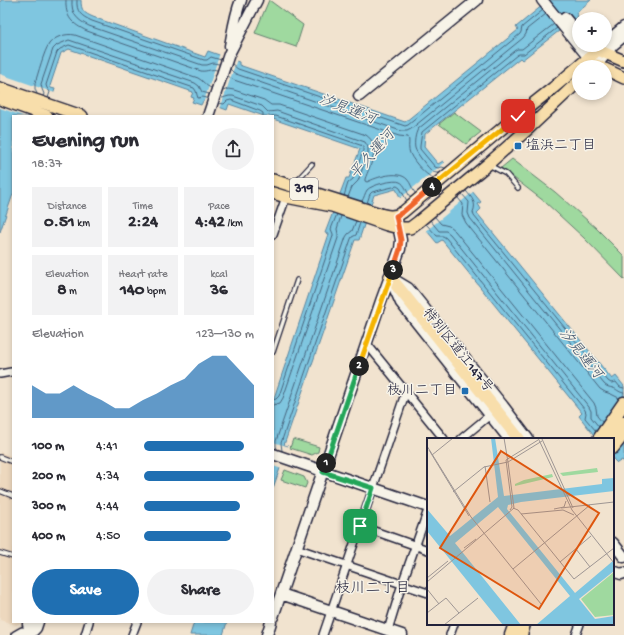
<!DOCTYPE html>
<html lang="en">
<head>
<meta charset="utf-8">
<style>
	:root { --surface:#fff; --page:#f2f2f3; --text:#2b2b33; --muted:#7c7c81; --accent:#1f6fb2 }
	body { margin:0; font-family:"Gochi Hand","Klee One",sans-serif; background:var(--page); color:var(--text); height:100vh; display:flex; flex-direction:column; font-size:15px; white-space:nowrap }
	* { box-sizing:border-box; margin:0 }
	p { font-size:13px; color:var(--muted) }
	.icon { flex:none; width:22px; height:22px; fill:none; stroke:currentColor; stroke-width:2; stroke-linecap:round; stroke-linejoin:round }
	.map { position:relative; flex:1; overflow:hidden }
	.panel { position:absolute; left:12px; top:115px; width:262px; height:508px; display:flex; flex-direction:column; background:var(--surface); border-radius:0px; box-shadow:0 2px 6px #0003 }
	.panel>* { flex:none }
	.tools { position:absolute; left:572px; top:12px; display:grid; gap:8px }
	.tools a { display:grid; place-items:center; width:40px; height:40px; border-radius:50%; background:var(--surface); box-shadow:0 2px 6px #0003; font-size:20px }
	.pin { position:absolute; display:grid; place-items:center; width:34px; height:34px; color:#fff; margin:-17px; border-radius:8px; box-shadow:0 2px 6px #0006 }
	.km { position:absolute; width:20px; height:20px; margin:-10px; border-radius:50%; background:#222; color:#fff; font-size:11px; line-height:20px; text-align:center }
	.round { display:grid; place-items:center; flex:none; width:42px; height:42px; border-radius:21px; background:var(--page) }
	.headline { display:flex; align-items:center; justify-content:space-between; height:68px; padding:0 20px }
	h1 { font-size:22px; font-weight:700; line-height:30px }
	.figures { display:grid; grid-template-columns:repeat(3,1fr); gap:6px; height:68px; padding:4px 20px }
	.figures div { display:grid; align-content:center; border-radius:0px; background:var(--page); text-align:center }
	.figures b { font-size:17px; font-weight:700 }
	.figures small { font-size:11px; font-weight:400 }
	.figures p { font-size:11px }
	.chart { height:112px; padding:8px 20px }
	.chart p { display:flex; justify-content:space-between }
	.chart svg { width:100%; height:72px; margin-top:4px; fill:var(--accent); opacity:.7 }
	.button { display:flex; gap:8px; margin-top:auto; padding:8px 20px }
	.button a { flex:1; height:46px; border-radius:24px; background:var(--accent); color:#fff; font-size:16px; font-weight:700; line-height:46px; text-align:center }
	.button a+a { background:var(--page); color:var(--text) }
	ul { padding:0 20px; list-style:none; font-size:13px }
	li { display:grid; grid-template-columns:64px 48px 1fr; align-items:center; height:30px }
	li i { height:10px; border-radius:5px; background:var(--accent) }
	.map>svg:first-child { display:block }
	.built { fill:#edd8be }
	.green { fill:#9fd99f; stroke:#607e6d }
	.water { fill:#7fc6e0; stroke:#5a849e }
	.pier { fill:#f1e3cf }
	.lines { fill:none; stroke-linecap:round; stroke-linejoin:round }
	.shore { stroke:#47647d; stroke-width:1 }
	.lane-casing { stroke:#22223b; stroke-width:6 }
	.street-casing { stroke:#22223b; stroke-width:10 }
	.secondary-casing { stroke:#22223b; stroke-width:13 }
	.primary-casing { stroke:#22223b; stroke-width:14 }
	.highway-casing { stroke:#22223b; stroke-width:15 }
	.lane { stroke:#f7f3e8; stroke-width:3.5 }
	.street { stroke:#f7f3e8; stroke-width:7 }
	.secondary { stroke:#f7f3e8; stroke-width:10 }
	.primary { stroke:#f8deab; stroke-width:11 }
	.highway { stroke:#f8deab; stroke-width:12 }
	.split-1-casing { stroke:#fff; stroke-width:8 }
	.split-2-casing { stroke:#fff; stroke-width:8 }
	.split-3-casing { stroke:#fff; stroke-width:8 }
	.split-4-casing { stroke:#fff; stroke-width:8 }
	.split-5-casing { stroke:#fff; stroke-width:8 }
	.split-1 { stroke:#22a559; stroke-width:5 }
	.split-2 { stroke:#22a559; stroke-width:5 }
	.split-3 { stroke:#f5b400; stroke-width:5 }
	.split-4 { stroke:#f0652b; stroke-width:5 }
	.split-5 { stroke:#f5b400; stroke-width:5 }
	.poi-dot { fill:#1f6fb2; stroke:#f7f3e8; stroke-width:1.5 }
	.labels { text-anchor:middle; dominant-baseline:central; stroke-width:3; stroke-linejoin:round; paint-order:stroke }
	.shield { fill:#f7f3e8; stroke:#62616f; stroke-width:1 }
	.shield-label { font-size:13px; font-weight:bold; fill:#22223b }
	.poi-label { font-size:14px; fill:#22223b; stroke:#f7f3e8; text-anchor:start }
	.street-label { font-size:14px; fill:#22223b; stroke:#f7f3e8 }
	.water-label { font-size:15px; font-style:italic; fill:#3e536d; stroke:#f7f3e8 }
	.neighbourhood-label { font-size:15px; fill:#22223b; stroke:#f7f3e8 }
	.inset-road { fill:none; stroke:#9e9694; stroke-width:1 }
	.view { fill:#de560e; fill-opacity:0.15; stroke:#de560e; stroke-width:2 }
	.inset-edge { fill:none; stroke:#22223b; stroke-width:2 }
</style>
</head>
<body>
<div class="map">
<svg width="624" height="635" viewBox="0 0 624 635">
	<rect width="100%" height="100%" fill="#f1e3cf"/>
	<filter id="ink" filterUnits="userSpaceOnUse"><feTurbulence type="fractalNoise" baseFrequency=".025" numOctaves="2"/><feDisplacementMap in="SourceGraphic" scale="8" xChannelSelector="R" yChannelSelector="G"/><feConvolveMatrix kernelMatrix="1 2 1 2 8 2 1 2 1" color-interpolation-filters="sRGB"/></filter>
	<g filter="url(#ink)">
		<path class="built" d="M0 452 13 457V622H22L16 625 0 620Z"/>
		<path class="green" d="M269 0 303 25 296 47 255 33Z
			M454 112 481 132 466 144 439 124Z
			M512 159 555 192 596 228 624 256V279L584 238 545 202 501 168Z
			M293 439 319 447 318 452 312 455 290 448Z
			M285 470 304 477 307 483 305 488 281 480Z"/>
		<path class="water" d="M1 0H81C81 11 84 13 93 17L205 57 208 51 239 62V65L405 122 518 30 516 27 549 0H591L576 13 578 16 522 60 520 58 425 134 424 147 438 164 443 161 446 164 448 162 481 202 478 204 481 209 477 213 612 379 616 376 624 386V462L622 460 617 463 613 459V439H597L579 416 582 413 442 240 437 243 402 201 396 189 374 195 359 240H355L284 445 288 446 273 488V401L329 234 325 233 346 178H349L360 149 273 119V116H264L229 104 227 110 203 101 201 105 192 102 194 98 191 97 193 92 69 49 61 53 50 86 51 88 55 89 46 116H13V194L0 232V3Z
			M194 622H227L223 635H190Z"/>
		<path class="pier" d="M220 53 237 59 220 109 204 104H203Z
			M0 74 55 93 47 116H23L0 108Z
			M448 160H449L474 191 425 232 399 199Z
			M273 442 290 447 282 469 273 466Z"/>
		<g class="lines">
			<path class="shore" d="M66 0C65 17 72 24 87 31L201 71C207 72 212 68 217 70
				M72 0C71 14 77 20 89 26L202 65H207L213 63 219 64
				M77 0C76 12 81 16 92 21L204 60H207L211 57 221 60
				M232 64C235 65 235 68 238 69L405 126 408 125 520 34 521 32 522 27 543 10
				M230 69 233 72 236 74 401 131H407L411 129 523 38 526 34 527 29 546 14
				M228 76 234 80 399 136 408 137C410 141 408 145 409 150 410 158 425 175 433 178
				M223 91 228 89 234 90 264 100 271 105H279L366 135C382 146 370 165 365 179V181L367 182C377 177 398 170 407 179 411 183 412 189 415 193
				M37 94 35 89V83C38 74 44 51 49 44 54 37 66 33 75 35L198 78C204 81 205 86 211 88
				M43 96 44 94 42 89 41 84 53 49 57 45 69 40 195 83 199 86 202 92 209 94
				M48 98 50 92 47 88 46 85 57 52 60 49 69 45 194 88 196 91 197 95 198 98 203 97 208 99
				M220 98C224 99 227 95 233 96L262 106 268 112 277 111 365 142 368 147V153L358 181 352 187 348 197
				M219 103 224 104 227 101 231 100 260 111 263 113V116
				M272 116H276L360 145 363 146V151L353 179 348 183 344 196
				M445 168 442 167 438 168 435 167 420 149V146L422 132 517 55 519 54H524L557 28
				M439 173C436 173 436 173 433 172 429 169 416 153 415 148 414 143 415 134 418 129L514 51 517 49H522L554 24
				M466 191C472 198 477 203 473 212L474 216 608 381 611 383 616 382 620 387 624 388
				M462 194 469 202 468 213 470 218 604 384C607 387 609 387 613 388 617 389 618 392 624 393
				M458 198 463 204 462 215 466 223 600 389 605 392 611 394 619 398
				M362 201C364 198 365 193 367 190 371 185 395 179 400 182 405 184 407 192 410 197
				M367 203 370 194 372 192 397 186 400 188 407 201
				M435 217 441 224 449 226 455 231 594 403 596 408 597 416 602 422
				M430 220 439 231H446L450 234 589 407 591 411V417L599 427
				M426 224 437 236H443L446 238 585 410 586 413 585 418 596 431
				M273 400 276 399 279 396 333 236V234L331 229 337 214
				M273 405 280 403 283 398 338 238V234L337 229 341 216
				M277 449 276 446V441L346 237 348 234 352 231 356 221
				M282 451 281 443 351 239 352 237 356 235 360 223"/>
			<defs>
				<path id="lane" d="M489 165 506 174 518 188
					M297 186 300 177 312 164
					M273 352 297 280
					M0 457 13 462
					M0 491 13 496
					M0 553 13 557"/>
				<path id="street" d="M273 234 286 197
					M367 344 444 439
					M0 374 11 372H13
					M461 439 490 415
					M360 526 428 550
					M296 548 428 593
					M388 630 402 584 428 510
					M15 635 22 631 32 635
					M85 635 89 622
					M132 635 137 622
					M323 635 406 391
					M450 635 454 624
					M576 635 580 624"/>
				<path id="secondary" d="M542 0 589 58 597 65 613 45 624 36
					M565 18 579 35
					M605 43 624 27
					M589 45 598 50 603 45
					M230 46C233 30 235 15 241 0
					M359 96 477 0
					M208 116 229 54 257 0
					M393 279 408 288 503 406 528 439
					M393 285 401 303 509 439
					M273 454 428 507
					M613 543 624 557
					M613 571 621 574 624 573
					M281 594 402 635
					M273 617 381 301 400 249 401 240 396 216
					M29 622 28 624 30 634
					M30 634 36 628 38 622
					M267 635 271 622"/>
				<path id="primary" d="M594 67 597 65 601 67
					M605 69 624 78
					M0 88 82 116
					M0 99 47 116
					M273 180 371 211C382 214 392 220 403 212L505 126 553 88 598 50 624 61
					M273 193 286 197 332 206 387 225 399 228H410L418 222 488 164 529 128 579 81
					M613 448 624 434"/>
				<path id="highway" d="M390 277 519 439
					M599 439 624 403
					M613 439 624 422
					M511 635 515 624
					M521 635 524 624"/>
			</defs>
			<use href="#lane" class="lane-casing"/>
			<use href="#street" class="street-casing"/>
			<use href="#secondary" class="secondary-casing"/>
			<use href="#primary" class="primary-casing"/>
			<use href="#highway" class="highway-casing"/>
			<use href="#lane" class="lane"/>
			<use href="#street" class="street"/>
			<use href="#secondary" class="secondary"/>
			<use href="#primary" class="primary"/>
			<use href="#highway" class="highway"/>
		</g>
	</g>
	<g class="lines" filter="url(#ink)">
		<defs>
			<path id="split-1" d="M326 463 323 472 373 488 360 526"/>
			<path id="split-2" d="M326 463 359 366"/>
			<path id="split-3" d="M359 366 393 270"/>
			<path id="split-4" d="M393 270 400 249 401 240 396 216 403 212 432 187"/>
			<path id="split-5" d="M432 187 518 116"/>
		</defs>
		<use href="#split-1" class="split-1-casing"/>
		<use href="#split-2" class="split-2-casing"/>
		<use href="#split-3" class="split-3-casing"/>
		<use href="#split-4" class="split-4-casing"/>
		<use href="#split-5" class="split-5-casing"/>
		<use href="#split-1" class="split-1"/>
		<use href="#split-2" class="split-2"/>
		<use href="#split-3" class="split-3"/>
		<use href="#split-4" class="split-4"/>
		<use href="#split-5" class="split-5"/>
	</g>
	<g class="poi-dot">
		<rect x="514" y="142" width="8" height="8" rx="2"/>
		<rect x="461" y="387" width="8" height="8" rx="2"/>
	</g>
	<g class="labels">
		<rect class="shield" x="290" y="178" width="28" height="22" rx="3"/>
		<g class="shield-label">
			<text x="304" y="189">319</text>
		</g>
		<g class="poi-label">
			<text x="526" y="146">塩浜二丁目</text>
			<text x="457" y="391" text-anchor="end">枝川二丁目</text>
		</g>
		<g class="street-label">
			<text transform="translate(457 351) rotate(51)">特別区道江147号</text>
		</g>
		<g class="water-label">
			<text transform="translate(347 110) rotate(21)">汐見運河</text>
			<text transform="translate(373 155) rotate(-49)">平久運河</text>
			<text transform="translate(580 354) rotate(51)">汐見運河</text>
		</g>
		<g class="neighbourhood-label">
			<text x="373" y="589">枝川二丁目</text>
		</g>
	</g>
	<g transform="translate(427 438)">
		<rect width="187" height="187" fill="#f1e3cf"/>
		<path d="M170 30 171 34 136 38 133 35ZM125 36 126 39 88 48V46L97 42ZM187 134V177L168 179 154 161Z" fill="#9fd99f"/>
		<path d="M64 0H68L77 58 175 46V41L187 40V53L94 64 81 67 80 71 148 155 187 122V133L152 161 168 181 187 178V187H109L143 158 71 69 28 105 94 187H76L0 93V71L23 98 71 59Z" fill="#7fc6e0"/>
		<path class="inset-road" d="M111 0 145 72 187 125M115 1 146 70M0 8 44 79 114 166M2 12 42 78M5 17 26 0M58 28 63 64M26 54 57 29 81 24 77 0M86 70 91 72 147 141 187 110M134 70 187 64M127 71 137 69 139 63M83 72 85 69 79 22 111 2M94 76 136 72 147 77M37 110 49 101M149 111 163 129M133 124 164 98M86 131 163 67M0 140 21 123M0 144 87 70 81 24 115 3M0 151 12 166M0 175 19 160 32 175M17 187 51 160"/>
		<path class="view" d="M74 13 172 75 112 171 13 110Z"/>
		<rect width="187" height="187" class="inset-edge"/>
	</g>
</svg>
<div class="tools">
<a>+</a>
<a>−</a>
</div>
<div class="pin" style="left:360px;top:526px;background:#1e9e55"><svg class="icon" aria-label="arrive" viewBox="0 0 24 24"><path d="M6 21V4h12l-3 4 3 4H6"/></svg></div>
<div class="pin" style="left:518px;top:116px;background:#d93025"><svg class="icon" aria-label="check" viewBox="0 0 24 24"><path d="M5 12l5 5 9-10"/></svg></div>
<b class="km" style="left:326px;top:463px">1</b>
<b class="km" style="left:359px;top:366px">2</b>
<b class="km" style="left:393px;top:270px">3</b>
<b class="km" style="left:432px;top:187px">4</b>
<section class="panel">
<div class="headline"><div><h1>Evening run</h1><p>18:37</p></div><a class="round"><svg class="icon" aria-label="share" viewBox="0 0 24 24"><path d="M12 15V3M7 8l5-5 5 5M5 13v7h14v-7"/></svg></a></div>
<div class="figures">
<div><p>Distance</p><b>0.51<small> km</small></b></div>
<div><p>Time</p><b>2:24</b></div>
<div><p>Pace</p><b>4:42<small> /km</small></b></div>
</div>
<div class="figures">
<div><p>Elevation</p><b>8<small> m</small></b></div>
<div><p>Heart rate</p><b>140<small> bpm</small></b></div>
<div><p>kcal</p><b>36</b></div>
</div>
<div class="chart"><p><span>Elevation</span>123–130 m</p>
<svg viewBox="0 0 160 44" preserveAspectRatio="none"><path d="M0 44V24L10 29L20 29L30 24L40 29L50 33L60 38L70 38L80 33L90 29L100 24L110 20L120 11L130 6L140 6L150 15L160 24V44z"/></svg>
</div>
<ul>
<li><b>100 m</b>4:41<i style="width:91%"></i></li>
<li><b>200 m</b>4:34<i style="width:100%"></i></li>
<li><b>300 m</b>4:44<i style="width:87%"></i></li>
<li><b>400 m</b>4:50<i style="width:79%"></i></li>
</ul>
<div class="button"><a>Save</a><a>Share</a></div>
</section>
</div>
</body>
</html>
